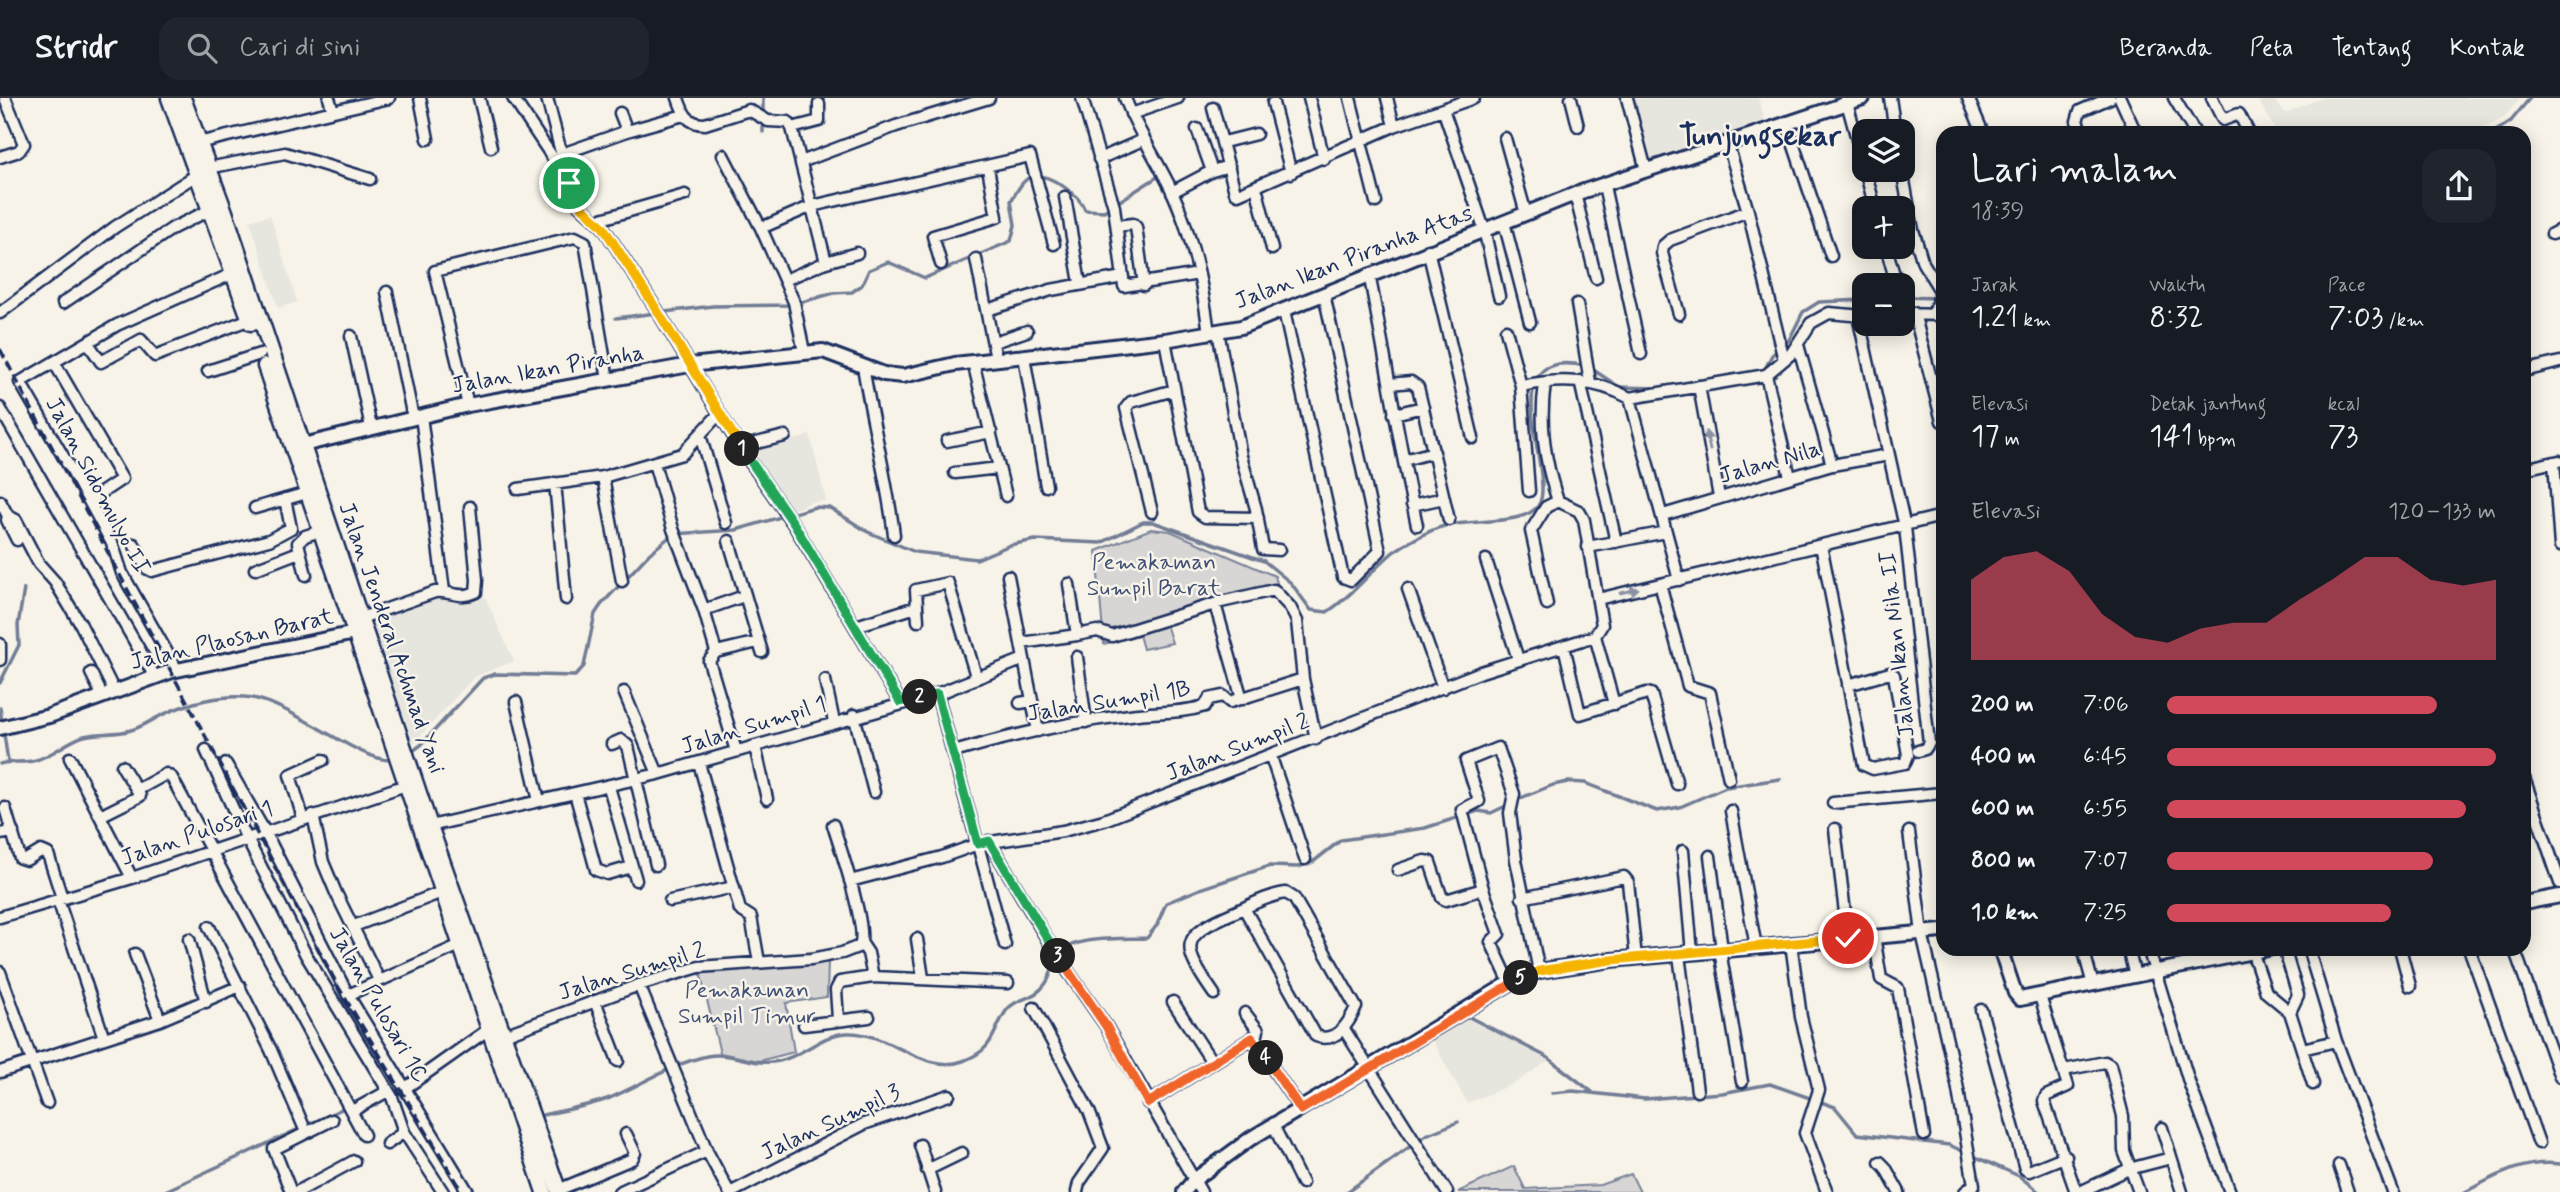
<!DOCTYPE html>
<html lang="id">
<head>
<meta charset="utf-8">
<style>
	:root { --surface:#171b24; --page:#20242c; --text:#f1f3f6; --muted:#9ea1a6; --line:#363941; --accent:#d1495b }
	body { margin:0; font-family:Mynerve,sans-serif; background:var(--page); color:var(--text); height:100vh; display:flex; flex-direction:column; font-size:26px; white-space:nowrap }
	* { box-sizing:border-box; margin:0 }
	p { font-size:23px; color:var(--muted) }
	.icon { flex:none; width:38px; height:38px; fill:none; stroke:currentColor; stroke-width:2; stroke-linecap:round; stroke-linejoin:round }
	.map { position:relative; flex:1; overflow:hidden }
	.drawer { position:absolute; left:1936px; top:28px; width:595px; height:830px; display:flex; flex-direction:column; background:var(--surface); border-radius:21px; box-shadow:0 4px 18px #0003 }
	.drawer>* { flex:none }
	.buttons { position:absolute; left:1852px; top:21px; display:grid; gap:14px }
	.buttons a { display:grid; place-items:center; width:63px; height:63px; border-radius:14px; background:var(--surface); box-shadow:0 4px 18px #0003; font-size:35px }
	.pin { position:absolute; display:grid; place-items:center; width:60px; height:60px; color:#fff; margin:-30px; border:4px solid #fff; border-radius:50%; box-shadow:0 2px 7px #0007 }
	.km { position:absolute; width:35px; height:35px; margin:-18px; border-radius:50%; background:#222; color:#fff; font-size:19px; line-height:35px; text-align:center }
	.round { display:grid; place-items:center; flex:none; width:74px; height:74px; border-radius:21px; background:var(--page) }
	.summary { display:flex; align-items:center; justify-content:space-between; height:119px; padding:0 35px }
	h1 { font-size:38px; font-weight:600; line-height:52px }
	.figures { display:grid; grid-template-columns:repeat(3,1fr); gap:10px; height:119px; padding:7px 35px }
	.figures div { display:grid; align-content:center }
	.figures b { font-size:30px; font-weight:600 }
	.figures small { font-size:19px; font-weight:400 }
	.figures p { font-size:19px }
	.chart { height:196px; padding:14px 35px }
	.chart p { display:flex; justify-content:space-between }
	.chart svg { width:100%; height:126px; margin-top:7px; fill:var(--accent); opacity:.7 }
	ul { padding:0 35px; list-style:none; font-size:23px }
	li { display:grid; grid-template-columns:112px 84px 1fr; align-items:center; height:52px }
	li i { height:18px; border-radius:9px; background:var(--accent) }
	header { display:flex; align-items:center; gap:42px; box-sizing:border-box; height:98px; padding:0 35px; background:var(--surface); border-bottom:2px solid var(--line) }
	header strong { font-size:33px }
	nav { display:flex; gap:38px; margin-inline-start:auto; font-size:24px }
	.search { width:490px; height:63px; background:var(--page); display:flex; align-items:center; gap:18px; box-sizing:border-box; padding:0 24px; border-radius:21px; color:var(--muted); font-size:26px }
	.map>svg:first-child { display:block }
	.built { fill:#e6e5de }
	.green { fill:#d7d6d4; stroke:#798299; stroke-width:2 }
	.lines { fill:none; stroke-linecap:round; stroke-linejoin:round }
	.stream { stroke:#727c95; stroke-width:3.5 }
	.minor-casing { stroke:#1b2f5e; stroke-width:15 }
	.tertiary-casing { stroke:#1b2f5e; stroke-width:18 }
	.primary-casing { stroke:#1b2f5e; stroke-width:19 }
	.minor { stroke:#f7f3e8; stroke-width:10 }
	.tertiary { stroke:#f7f3e8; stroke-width:12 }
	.primary { stroke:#f7f3e8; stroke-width:14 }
	.rail { stroke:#1b2f5e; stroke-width:3.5; stroke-dasharray:10 5; stroke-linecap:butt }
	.oneway { fill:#8991a3 }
	.split-1-casing { stroke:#fff; stroke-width:14 }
	.split-2-casing { stroke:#fff; stroke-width:14 }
	.split-3-casing { stroke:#fff; stroke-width:14 }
	.split-4-casing { stroke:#fff; stroke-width:14 }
	.split-5-casing { stroke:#fff; stroke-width:14 }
	.split-6-casing { stroke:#fff; stroke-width:14 }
	.split-1 { stroke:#f5b400; stroke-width:9 }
	.split-2 { stroke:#22a559; stroke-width:9 }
	.split-3 { stroke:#22a559; stroke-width:9 }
	.split-4 { stroke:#f0652b; stroke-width:9 }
	.split-5 { stroke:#f0652b; stroke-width:9 }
	.split-6 { stroke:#f5b400; stroke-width:9 }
	.labels { text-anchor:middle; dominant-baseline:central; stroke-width:5; stroke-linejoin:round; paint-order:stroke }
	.street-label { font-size:23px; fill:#1b2f5e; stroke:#f7f3e8 }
	.park-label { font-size:23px; fill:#415076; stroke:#f7f3e8 }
	.district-label { font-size:30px; font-weight:bold; fill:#1b2f5e; stroke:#f7f3e8 }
</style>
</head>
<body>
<header>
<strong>Stridr</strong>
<div class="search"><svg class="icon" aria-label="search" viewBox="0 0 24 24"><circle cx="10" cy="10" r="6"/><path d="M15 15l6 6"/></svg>Cari di sini</div>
<nav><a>Beranda</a><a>Peta</a><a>Tentang</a><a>Kontak</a></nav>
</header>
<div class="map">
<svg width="2560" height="1094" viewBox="0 0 2560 1094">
	<rect width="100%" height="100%" fill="#f7f3e8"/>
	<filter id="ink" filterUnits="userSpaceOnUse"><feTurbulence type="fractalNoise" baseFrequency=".0143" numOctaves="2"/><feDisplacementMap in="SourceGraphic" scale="14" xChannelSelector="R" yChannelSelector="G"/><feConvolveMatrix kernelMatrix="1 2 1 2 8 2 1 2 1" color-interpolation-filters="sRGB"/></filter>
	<g filter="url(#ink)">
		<path class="built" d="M1632 0H1758L1765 22 1650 64Z
			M2257 0H2272L2285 15 2322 0H2521L2505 18 2473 35H2277Z
			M270 117 297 204 278 210 250 123Z
			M810 337 826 403 812 404 790 413 754 354Z
			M483 495 514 563 474 579 414 645 366 516 436 498 453 502Z
			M1466 920 1527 950 1548 963 1517 984 1467 1005 1431 940Z"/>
		<path class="green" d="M1151 431 1170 433 1275 478 1279 492 1165 523 1172 545 1143 551 1139 537 1104 546 1096 453Z
			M828 863 827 899 786 905 794 954 759 963 720 955 700 874 740 868Z
			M1514 1068 1525 1091 1600 1087 1631 1076 1640 1094H1458Z"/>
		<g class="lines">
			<path class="stream" d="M763 34V0
				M2493 35 2511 23 2530 0
				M1902 199 1937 200
				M616 220 713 208 791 207 834 195 852 194 862 187 869 172 888 164 925 180 1011 143 1015 127 1011 103C1016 95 1022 82 1032 78 1048 74 1080 97 1085 112L1104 113 1162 76
				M1592 271 1619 289 1659 290
				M1763 275 1772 257 1789 242 1803 214 1819 204 1864 202
				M1666 289 1738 277
				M0 585 19 547 18 527 24 491
				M0 610 8 663
				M410 655 421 647 483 580 495 576 575 578 584 568 595 516 601 507 649 456 673 436 736 432 815 409 830 410 868 434 915 454 977 461 1010 447 1035 442 1101 445 1143 424H1153L1264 463 1291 485 1311 512 1327 514C1351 499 1369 475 1390 457 1397 450 1430 432 1441 429 1466 420 1522 429 1538 408 1559 380 1487 246 1585 268
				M0 666C12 662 24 666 36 662 54 657 67 643 84 638 99 634 116 637 131 632 142 629 150 623 160 618 186 605 223 595 253 600 295 608 362 665 393 662
				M1516 702 1553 687 1568 684 1585 685 1657 713 1680 709 1726 689 1780 681
				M1471 920 1547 959 1592 994
				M1552 995 1573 993 1645 1001 1722 995 1770 986 1835 1009 1857 1036 1949 1047 2019 1078 2039 1094
				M543 1017C565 1012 589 1008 610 1000 643 986 671 966 707 958 732 953 754 969 779 963 803 958 822 936 847 935 887 933 925 977 963 963 995 951 991 936 1006 913 1014 901 1031 902 1041 891 1053 879 1050 871 1056 859 1068 837 1125 841 1147 840L1157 827 1166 805 1200 791 1270 768 1298 769 1313 764 1341 742 1425 730 1478 713 1491 715 1510 706
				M163 1094 374 996
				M1347 1094 1426 1037 1458 1024
				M2465 1094C2496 1078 2524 1061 2560 1066"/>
			<defs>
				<path id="minor" d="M329 0 333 13
					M420 0 428 41
					M479 0 491 49
					M513 0 563 75
					M547 0 569 85 578 106 603 129 655 209 740 349 794 427 900 604
					M678 0C683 15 687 26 705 26L749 12 768 23 788 24 792 30 826 164
					M1082 0 1114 109 1124 188 1199 176
					M1125 0C1137 33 1157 61 1172 93 1192 137 1203 188 1209 235
					M1309 0 1324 61
					M1350 0 1376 104
					M1387 0 1394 28
					M1571 0 1578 28
					M1627 0 1646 72
					M1890 0 1895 33
					M1968 0 1983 35
					M2120 0 2136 35
					M2174 0 2195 35
					M2212 0 2223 22 2239 16 2249 35
					M1846 1 1864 67
					M1273 5 1291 75
					M1213 10 1235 94 1238 96 1394 28 1474 0
					M1443 11 1484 131 1499 198
					M620 15 627 33 684 17
					M1131 16 1178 0
					M1786 24 1831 158
					M792 30 819 23V6
					M1197 31 1212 73
					M2082 35 2077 23 2080 13 2110 0
					M1505 40 1526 116
					M1224 44 1256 36
					M1727 44 1748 113 1784 262
					M198 45 389 0
					M562 56 627 33
					M723 57 761 130
					M0 59 19 53 24 46 5 0
					M1099 61 1143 42
					M801 64 896 28 989 0
					M208 70 285 55 370 81
					M1865 72 1875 110
					M1902 72 1913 132 1923 165 1941 194 1933 217
					M1604 88 1641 256
					M1256 89 1272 151
					M1172 94 1212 73 1229 68
					M1575 96 1596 180
					M1065 99 1080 185
					M598 122 685 97
					M1504 124 1530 224
					M1117 128 1133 126 1136 129 1144 187
					M2552 136 2560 132
					M1886 149 1897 187
					M1428 152 1473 340
					M976 161 996 261
					M941 166 933 138 997 119 988 70
					M1369 176C1386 260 1398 343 1417 427
					M785 182 826 164 857 155
					M387 194 413 320
					M63 205 173 130 212 111
					M1577 206 1590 284
					M987 212 1051 192 1123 179
					M1284 213 1343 479 1351 482 1380 453 1324 196
					M0 215 115 129 198 76
					M1914 215 1942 323
					M1679 216 1662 155 1663 148 1670 142 1748 113
					M1902 216 1942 217
					M1858 218 1905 429 1929 645 1925 651 1918 653
					M1506 232 1521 288 1529 393
					M1218 233 1241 358 1256 411 1263 451 1279 452
					M351 238 371 329
					M1165 242 1198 414 1205 419 1258 420
					M994 244 1027 233
					M88 245 101 264 141 242 155 258 250 221
					M1798 247 1832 367
					M804 254 794 204 761 130 812 108 1030 58 1054 146
					M1024 258 1046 388
					M54 264 122 381 89 403
					M973 264 1006 398
					M863 268C872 325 887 380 894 437
					M208 273 260 256
					M2524 273 2560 264
					M1766 277 1790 379
					M1580 283 1616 444
					M1390 286 1411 284 1418 289 1449 422
					M1545 286C1539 325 1545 365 1558 403
					M1521 288C1560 280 1595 281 1630 300L1766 277 1791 256 1811 225 1829 215 1863 218
					M1699 288 1719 399
					M1630 300 1679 482
					M468 307 435 173 575 139 585 144 608 282
					M0 310 155 579
					M1394 316 1423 309
					M421 318 444 493
					M700 337 726 425
					M947 343 991 334
					M740 349 785 338
					M1404 362 1434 354
					M2554 364 2560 448
					M654 365 673 431 704 512 716 554
					M2524 371 2559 363
					M955 375 999 370
					M603 379 622 483
					M555 385 566 501
					M518 391 603 379 682 356 719 316
					M0 403 8 418 16 422 39 466 55 484 81 527 114 593
					M1412 407 1444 400
					M255 410 307 395
					M1152 414 1126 310 1131 304 1174 292
					M1663 417 1832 367 1889 357
					M8 418 7 422 17 442
					M729 443 762 554
					M134 446 146 470 152 473 269 442 291 430 285 401
					M1821 448 1824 462 1864 667 1873 671 1905 665 1908 657 1894 577 1890 575 1848 587
					M1588 449 1666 434
					M1486 462 1518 561
					M255 471 299 454
					M306 477 298 445 305 438 320 433
					M1660 486 1688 588 1710 595 1729 681
					M1408 491 1443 590
					M1598 501 1942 418
					M1215 506 1242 601
					M704 512 744 498
					M361 520 435 494C451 492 459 502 476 494L477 482 470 409
					M918 523 916 492 948 485 976 578
					M856 528 916 509
					M1077 537 1097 533 1112 538 1221 504 1274 492 1290 509 1297 523 1303 581 1316 641
					M1595 538 1614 606
					M1022 545 1077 537 1069 486
					M0 546V562
					M1564 548 1580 616 1647 595 1651 596 1677 686
					M1077 559 1086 624
					M1024 561 1038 633
					M177 572 122 475 113 447 89 403 20 284 117 227 234 175
					M91 575 102 597
					M825 582 834 624
					M624 594 658 676
					M937 596 1005 847
					M516 604 539 703
					M1020 605 1032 603
					M854 617 874 694
					M612 646 621 642 628 648 656 767
					M755 648 767 701
					M206 652 246 739 306 857 392 999 404 1034 443 1094
					M736 653 709 563 716 554 758 544
					M954 654C1011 637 1071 624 1130 617 1155 613 1180 616 1205 608L1209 601 1223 598 1230 604 1303 581
					M1271 659 1305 761
					M70 660 132 780
					M699 665 740 812 751 819 759 864
					M226 666 265 734 348 897 468 1094
					M122 668 137 692
					M2524 680 2560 785
					M609 689 636 782
					M575 695 596 772 607 776 631 769
					M1833 705 1942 695
					M5 710 20 760 26 762 41 753 48 756 62 800
					M1731 713 1756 849
					M313 717 323 764 336 795 379 882
					M100 718 140 698 137 692 166 676 172 680 364 1037
					M303 720 290 677 323 662
					M430 728 658 676 937 596 1024 561 1008 478
					M1835 731 1848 840
					M1909 734 1922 835 1957 986 1974 1087 1965 1094
					M0 736 13 734
					M989 743 1056 856 1106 928 1201 1094
					M1683 753 1692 855
					M1710 758 1722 852
					M1398 772 1424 763 1430 764 1442 800 1446 802 1483 791
					M850 783 942 759 978 746 1063 733 1104 722 1481 574 1595 538 1602 527 1584 422 1579 413 1558 403 1546 409 1531 433 1547 506
					M1522 800 1624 779 1628 784 1636 860
					M58 802 104 940
					M670 803 734 789
					M0 819 132 780 406 687
					M354 828 442 794
					M209 829 271 952 306 1034
					M1874 838 1881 881 1898 890 1924 1037
					M189 841 206 904
					M917 841 923 880
					M1791 845 1801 919 1819 992 1805 1035 1827 1094
					M862 846 868 855 873 879
					M2083 850 2093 887
					M2128 850 2135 878
					M2148 850 2190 987 2230 1094
					M2251 850 2266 894 2290 914 2313 986
					M2284 850 2298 897 2290 914
					M2308 850 2336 943 2393 1094
					M2400 850 2410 888
					M2469 850 2539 1045
					M2514 850 2560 979
					M1720 852 1742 984
					M135 856 160 922
					M1679 857 1697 993
					M0 874 47 1005
					M1510 885 1491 844 1499 836 1483 791 1462 712 1479 703 1466 663 1498 650 1514 696 1510 715 1516 762 1539 873
					M639 887 707 1053 729 1094
					M1214 896C1180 847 1179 838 1235 814 1251 807 1269 797 1286 795L1294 800 1356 909C1349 925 1336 946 1316 938L1244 810
					M348 897 460 847
					M2040 898 2068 988 2046 998 2044 1003 2076 1094
					M595 903 618 963
					M1173 904 1212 964
					M1034 910 1089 1013 1103 1050 1079 1085 1077 1094
					M1981 912 2025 1071 2029 1073 2066 1058
					M838 921 836 892 840 884 873 879 1008 885
					M804 927 869 919
					M1344 931 1447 1094
					M504 937 639 887 699 869 811 861 842 855 860 848C868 831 840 749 833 727
					M1252 940 1301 1012
					M2302 951 2336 943
					M2064 972 2105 964 2110 967 2123 1018 2124 1053 2139 1094
					M0 974 160 922 240 888
					M404 991 489 931
					M1148 1005 1257 937 1258 932 1245 915
					M352 1013 388 993
					M1273 1027 1302 1085
					M2162 1030 2182 1094
					M387 1046 404 1034
					M920 1047 935 1094
					M1880 1064 1885 1069 1899 1094
					M2339 1067 2348 1094
					M927 1072 962 1055
					M558 1092 632 1061 635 1055 626 1036
					M291 1094 274 1051 332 1022
					M297 1094 354 1063
					M619 1094 707 1053
					M732 1094 864 1026 949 997
					M2080 1094 2129 1071 2171 1060"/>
				<path id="tertiary" d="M303 347 468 307 690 267 823 253 884 276 903 278 955 266 1165 242 1241 229 1575 96 1863 0
					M0 630 49 618 172 573 355 535
					M2524 805 2560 798
					M2000 850 2015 895 2020 901 2272 850
					M1184 1094 1194 1082 1250 1041 1510 885 1539 873 1611 862 1942 833"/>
				<path id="primary" d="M169 0 251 225
					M183 0 225 114 430 728 559 1094
					M265 268 544 1094"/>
			</defs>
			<use href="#minor" class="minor-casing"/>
			<use href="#tertiary" class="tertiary-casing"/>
			<use href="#primary" class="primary-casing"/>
			<use href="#minor" class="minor"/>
			<use href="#tertiary" class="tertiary"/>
			<use href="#primary" class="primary"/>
			<path class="rail" d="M0 251 339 890 463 1094"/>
		</g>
		<defs><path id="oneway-solid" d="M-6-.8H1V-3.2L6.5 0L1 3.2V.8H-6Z" transform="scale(1.75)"/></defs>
		<g class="oneway">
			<use href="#oneway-solid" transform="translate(1708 343) rotate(-102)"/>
			<use href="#oneway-solid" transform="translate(1629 493) rotate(-13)"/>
		</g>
	</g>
	<g class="lines" filter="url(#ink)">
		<defs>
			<path id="split-1" d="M569 85 579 106 603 129 655 209 742 351"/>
			<path id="split-2" d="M742 351 794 426 900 604 920 599"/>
			<path id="split-3" d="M920 599 937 596 978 746 989 743 1058 858"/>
			<path id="split-4" d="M1058 858 1106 928 1148 1005 1252 940 1266 960"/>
			<path id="split-5" d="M1266 960 1301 1012 1521 880"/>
			<path id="split-6" d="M1521 880 1539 873 1611 862 1848 840"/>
		</defs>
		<use href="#split-1" class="split-1-casing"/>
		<use href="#split-2" class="split-2-casing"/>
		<use href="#split-3" class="split-3-casing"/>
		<use href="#split-4" class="split-4-casing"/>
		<use href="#split-5" class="split-5-casing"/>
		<use href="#split-6" class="split-6-casing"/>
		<use href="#split-1" class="split-1"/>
		<use href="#split-2" class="split-2"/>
		<use href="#split-3" class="split-3"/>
		<use href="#split-4" class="split-4"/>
		<use href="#split-5" class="split-5"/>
		<use href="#split-6" class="split-6"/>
	</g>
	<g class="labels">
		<g class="street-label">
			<text transform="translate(1354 160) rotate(-21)">Jalan Ikan Piranha Atas</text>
			<text transform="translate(548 272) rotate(-10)">Jalan Ikan Piranha</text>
			<text transform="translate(1770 365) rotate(-16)">Jalan Nila</text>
			<text transform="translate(97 388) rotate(62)">Jalan Sidomulyo II</text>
			<text transform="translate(391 540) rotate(71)">Jalan Jenderal Achmad Yani</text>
			<text transform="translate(232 542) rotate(-13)">Jalan Plaosan Barat</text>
			<text transform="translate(1898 546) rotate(-96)">Jalan Ikan Nila II</text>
			<text transform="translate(1109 604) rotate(-9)">Jalan Sumpil 1B</text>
			<text transform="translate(754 628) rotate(-17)">Jalan Sumpil 1</text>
			<text transform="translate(1238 650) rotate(-21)">Jalan Sumpil 2</text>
			<text transform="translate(197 736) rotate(-19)">Jalan Pulosari 1</text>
			<text transform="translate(632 874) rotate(-17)">Jalan Sumpil 2</text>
			<text transform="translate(378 907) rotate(60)">Jalan Pulosari 1C</text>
			<text transform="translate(831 1025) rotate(-25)">Jalan Sumpil 3</text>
		</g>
		<g class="park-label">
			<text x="1154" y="465">Pemakaman<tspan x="1154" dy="26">Sumpil Barat</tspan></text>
			<text x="747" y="893">Pemakaman<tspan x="747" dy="26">Sumpil Timur</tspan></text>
		</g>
		<g class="district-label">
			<text x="1760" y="38">Tunjungsekar</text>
		</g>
	</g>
</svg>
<div class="buttons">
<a><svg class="icon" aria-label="layers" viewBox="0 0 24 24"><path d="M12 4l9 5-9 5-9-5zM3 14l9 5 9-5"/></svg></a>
<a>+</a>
<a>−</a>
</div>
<div class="pin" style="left:569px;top:85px;background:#1e9e55"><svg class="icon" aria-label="arrive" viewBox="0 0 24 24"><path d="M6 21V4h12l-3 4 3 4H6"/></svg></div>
<div class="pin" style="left:1848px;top:840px;background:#d93025"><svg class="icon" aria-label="check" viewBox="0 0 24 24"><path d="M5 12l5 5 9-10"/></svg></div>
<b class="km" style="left:742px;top:351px">1</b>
<b class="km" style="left:920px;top:599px">2</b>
<b class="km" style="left:1058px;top:858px">3</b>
<b class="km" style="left:1266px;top:960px">4</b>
<b class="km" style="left:1521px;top:880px">5</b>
<section class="drawer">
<div class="summary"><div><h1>Lari malam</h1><p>18:39</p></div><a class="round"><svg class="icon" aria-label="share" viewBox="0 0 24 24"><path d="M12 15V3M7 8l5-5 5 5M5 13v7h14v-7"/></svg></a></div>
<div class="figures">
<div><p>Jarak</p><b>1.21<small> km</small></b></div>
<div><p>Waktu</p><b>8:32</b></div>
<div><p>Pace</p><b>7:03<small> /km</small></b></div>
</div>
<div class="figures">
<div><p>Elevasi</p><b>17<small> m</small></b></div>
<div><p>Detak jantung</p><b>141<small> bpm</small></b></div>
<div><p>kcal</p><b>73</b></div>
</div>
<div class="chart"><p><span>Elevasi</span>120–133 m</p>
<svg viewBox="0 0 160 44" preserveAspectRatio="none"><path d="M0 44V16L10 8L20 6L30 13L40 28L50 36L60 38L70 33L80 31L90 31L100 23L110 16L120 8L130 8L140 16L150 18L160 16V44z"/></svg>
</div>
<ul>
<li><b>200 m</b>7:06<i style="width:82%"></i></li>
<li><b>400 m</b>6:45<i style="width:100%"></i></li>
<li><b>600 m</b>6:55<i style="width:91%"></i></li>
<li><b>800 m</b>7:07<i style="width:81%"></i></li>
<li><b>1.0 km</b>7:25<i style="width:68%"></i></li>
</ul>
</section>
</div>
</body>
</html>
